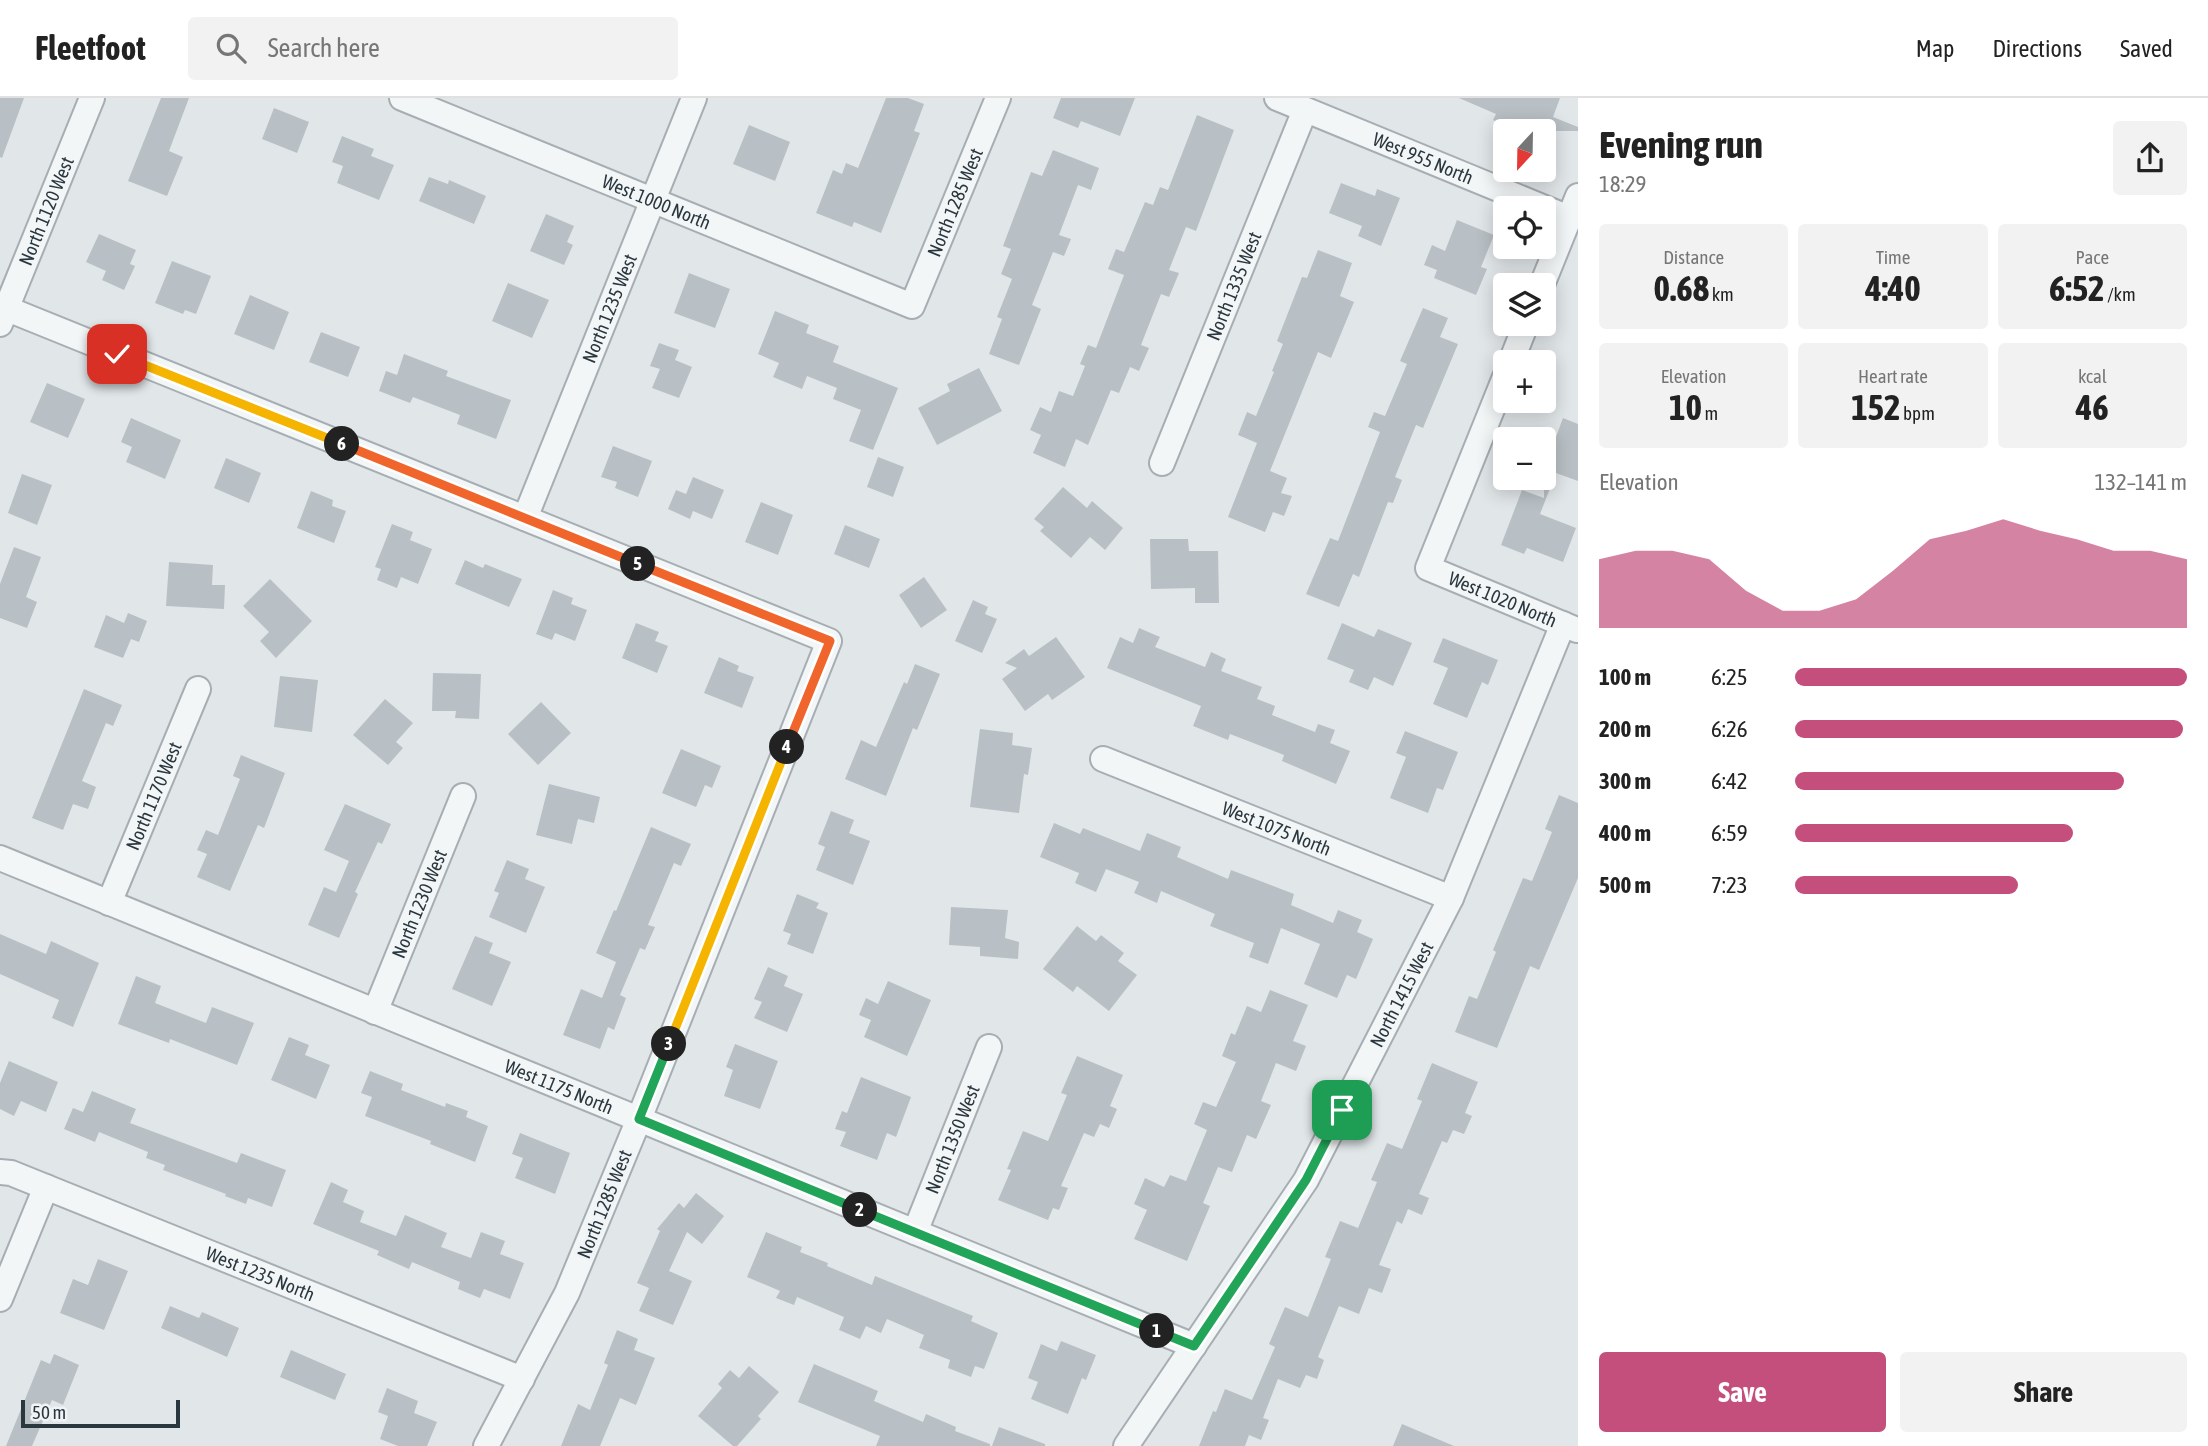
<!DOCTYPE html>
<html lang="en">
<head>
<meta charset="utf-8">
<style>
	:root { --surface:#fff; --page:#f2f2f2; --text:#222; --muted:#767676; --line:#e0e0e0; --accent:#c44f7d }
	body { margin:0; font-family:"Asap Condensed",sans-serif; background:var(--page); color:var(--text); height:100vh; display:flex; flex-direction:column; font-size:26px; white-space:nowrap }
	* { box-sizing:border-box; margin:0 }
	p { font-size:23px; color:var(--muted) }
	.icon { flex:none; width:38px; height:38px; fill:none; stroke:currentColor; stroke-width:2; stroke-linecap:round; stroke-linejoin:round }
	.map { position:relative; flex:1; overflow:hidden }
	.sheet { display:flex; flex-direction:column; background:var(--surface); width:630px }
	.sheet>* { flex:none }
	.needle { width:46px; rotate:202deg }
	.controls { position:absolute; left:1493px; top:21px; display:grid; gap:14px }
	.controls a { display:grid; place-items:center; width:63px; height:63px; border-radius:7px; background:var(--surface); box-shadow:0 4px 18px #0003; font-size:35px }
	.scale { position:absolute; left:21px; bottom:18px; width:159px; box-sizing:border-box; padding-left:7px; border:4px solid #2b373f; border-top:0; font-size:19px; line-height:24px; white-space:nowrap; color:#2b373f; -webkit-text-stroke:5px #f0f4f6; paint-order:stroke }
	.pin { position:absolute; display:grid; place-items:center; width:60px; height:60px; color:#fff; margin:-30px; border-radius:14px; box-shadow:0 4px 10px #0006 }
	.km { position:absolute; width:35px; height:35px; margin:-18px; border-radius:50%; background:#222; color:#fff; font-size:19px; line-height:35px; text-align:center }
	.round { display:grid; place-items:center; flex:none; width:74px; height:74px; border-radius:7px; background:var(--page) }
	.overview { display:flex; align-items:center; justify-content:space-between; height:119px; padding:0 21px }
	h1 { font-size:38px; font-weight:700; line-height:52px }
	.figures { display:grid; grid-template-columns:repeat(3,1fr); gap:10px; height:119px; padding:7px 21px }
	.figures div { display:grid; align-content:center; border-radius:7px; background:var(--page); text-align:center }
	.figures b { font-size:35px; font-weight:700 }
	.figures small { font-size:19px; font-weight:400 }
	.figures p { font-size:19px }
	.chart { height:196px; padding:14px 21px }
	.chart p { display:flex; justify-content:space-between }
	.chart svg { width:100%; height:126px; margin-top:7px; fill:var(--accent); opacity:.7 }
	.primary-button { display:flex; gap:14px; margin-top:auto; padding:14px 21px }
	.primary-button a { flex:1; height:80px; border-radius:7px; background:var(--accent); color:#fff; font-size:28px; font-weight:700; line-height:80px; text-align:center }
	.primary-button a+a { background:var(--page); color:var(--text) }
	ul { padding:0 21px; list-style:none; font-size:23px }
	li { display:grid; grid-template-columns:112px 84px 1fr; align-items:center; height:52px }
	li i { height:18px; border-radius:9px; background:var(--accent) }
	header { display:flex; align-items:center; gap:42px; box-sizing:border-box; height:98px; padding:0 35px; background:var(--surface); border-bottom:2px solid var(--line) }
	header strong { font-size:33px }
	nav { display:flex; gap:38px; margin-inline-start:auto; font-size:24px }
	.search { width:490px; height:63px; background:var(--page); display:flex; align-items:center; gap:18px; box-sizing:border-box; padding:0 24px; border-radius:7px; color:var(--muted); font-size:26px }
	main { display:flex; flex:1; min-height:0 }
	.map>svg:first-child { display:block }
	.building { fill:#b9c0c5 }
	.lines { fill:none; stroke-linecap:round; stroke-linejoin:round }
	.minor-casing { stroke:#a7aeb3; stroke-width:28 }
	.minor { stroke:#f3f6f7; stroke-width:24 }
	.split-1-casing { stroke:#fff; stroke-width:14 }
	.split-2-casing { stroke:#fff; stroke-width:14 }
	.split-3-casing { stroke:#fff; stroke-width:14 }
	.split-4-casing { stroke:#fff; stroke-width:14 }
	.split-5-casing { stroke:#fff; stroke-width:14 }
	.split-6-casing { stroke:#fff; stroke-width:14 }
	.split-7-casing { stroke:#fff; stroke-width:14 }
	.split-1 { stroke:#22a559; stroke-width:9 }
	.split-2 { stroke:#22a559; stroke-width:9 }
	.split-3 { stroke:#22a559; stroke-width:9 }
	.split-4 { stroke:#f5b400; stroke-width:9 }
	.split-5 { stroke:#f0652b; stroke-width:9 }
	.split-6 { stroke:#f0652b; stroke-width:9 }
	.split-7 { stroke:#f5b400; stroke-width:9 }
	.labels { text-anchor:middle; dominant-baseline:central; stroke-width:6; stroke-linejoin:round; paint-order:stroke }
	.street-label { font-size:19px; fill:#2b373f; stroke:#f0f4f6 }
</style>
</head>
<body>
<header>
<strong>Fleetfoot</strong>
<div class="search"><svg class="icon" aria-label="search" viewBox="0 0 24 24"><circle cx="10" cy="10" r="6"/><path d="M15 15l6 6"/></svg>Search here</div>
<nav><a>Map</a><a>Directions</a><a>Saved</a></nav>
</header>
<main>
<div class="map">
<svg width="1578" height="1348" viewBox="0 0 1578 1348">
	<rect width="100%" height="100%" fill="#e1e6e9"/>
	<path class="building" d="M0 0H24L2 60 0 59Z
		M161 0H189L169 53 183 59 167 98 128 83Z
		M886 0H908L924 6 914 33 920 35 881 135 854 124 852 129 816 115 833 72 842 76 846 65 858 70Z
		M1061 0H1135L1120 38 1081 23 1078 30 1053 20Z
		M1459 0H1560L1553 19 1578 29V33H1521L1493 22 1496 16Z
		M274 10 309 24 297 55 262 41Z
		M1197 17 1234 32 1196 133 1186 129 1169 172 1179 175 1169 199 1161 196 1141 247 1149 250 1139 273 1130 269 1119 295 1111 292 1088 347 1076 341 1065 369 1033 355 1041 337 1030 332 1040 309 1051 314 1059 293 1073 298 1085 268 1080 266 1088 247 1096 250 1124 177 1108 171 1116 151 1124 154 1145 104 1153 107 1160 89 1168 92Z
		M749 27 790 44 775 83 733 66Z
		M342 38 374 51 371 58 394 67 379 102 337 85 343 68 332 64Z
		M1053 52 1099 70 1091 92 1078 87 1059 137 1071 141 1064 158 1053 154 1032 207 1041 211 1019 267 989 256 1002 221 997 219 1012 181 1001 176 1011 151 1003 148 1031 74 1042 78Z
		M429 79 448 86 449 82 486 98 474 126 419 103Z
		M1341 85 1375 98 1377 91 1400 100 1381 148 1358 138 1362 128 1329 115Z
		M546 116 574 128 567 144 573 147 564 167 530 153Z
		M1457 122 1494 137 1481 169 1487 171 1476 197 1434 180 1437 172 1424 167 1432 147 1445 153Z
		M99 136 136 152 130 166 135 168 124 192 102 182 106 173 86 164Z
		M1318 152 1352 165 1340 198 1354 204 1331 260 1318 254 1270 373 1287 380 1281 395 1292 398 1284 418 1273 414 1265 434 1228 419 1257 345 1238 337 1247 314 1256 318 1274 274 1272 273 1283 246 1277 243 1302 179 1307 180Z
		M172 163 211 178 196 216 185 212 183 216 155 205Z
		M689 175 730 191 715 230 674 215Z
		M508 185 549 202 532 240 492 223Z
		M250 197 289 214 274 252 234 236Z
		M1423 210 1448 220 1440 239 1458 246 1423 330 1416 327 1395 379 1402 382 1393 405 1388 404 1359 479 1353 476 1339 509 1306 496 1330 440 1338 443 1380 334 1368 329 1374 314 1385 318 1407 266 1400 263Z
		M775 213 809 227 806 235 839 248 833 264 898 290 873 352 849 343 861 312 833 301 837 290 807 278 802 291 773 279 779 265 758 256Z
		M321 234 360 249 348 279 309 264Z
		M659 245 679 252 675 262 692 269 679 300 652 290 660 271 650 268Z
		M404 256 448 273 446 278 511 302 496 341 457 326 460 317 413 299 410 305 379 293 386 273 397 277Z
		M979 270 1002 313 937 347 918 310 950 293 947 286Z
		M47 285 85 301 68 340 30 324Z
		M131 320 181 342 165 381 126 364 132 349 121 344Z
		M1563 320 1578 326V383L1556 375 1540 416 1576 430 1563 464 1527 450 1524 456 1501 447 1522 392 1544 400V343L1553 347Z
		M613 348 652 363 638 399 615 390 617 384 601 379Z
		M878 359 904 369 893 399 867 389Z
		M226 360 261 375 249 405 214 390Z
		M22 376 52 387 37 427 8 415Z
		M693 379 724 392 712 421 693 413 690 421 668 411 676 392 686 396Z
		M1063 389 1087 410 1092 403 1123 430 1105 452 1090 439 1071 460 1040 433 1044 429 1034 421Z
		M311 393 333 402 332 408 346 413 334 445 297 430Z
		M761 404 793 417 778 457 745 444Z
		M392 426 413 434 410 442 432 451 418 486 401 479 397 490 377 482 381 471 375 469Z
		M845 427 880 441 869 470 834 456Z
		M1150 441H1188L1189 453H1218L1219 505H1195V490L1151 491Z
		M14 449 41 459 26 499 37 504 27 530 0 520V486Z
		M465 462 483 470 485 466 522 481 509 509 455 486Z
		M169 464 213 467 212 487H225L224 511 166 508Z
		M924 479 947 512 921 530 899 497Z
		M270 481 312 523 276 560 260 543 269 534 243 508Z
		M553 492 573 500 571 506 587 512 575 543 555 535 552 542 536 536Z
		M973 502 988 509 985 516 997 521 982 555 955 543Z
		M128 515 147 523 139 544 131 541 123 560 94 549 106 517 124 525Z
		M636 525 659 534 655 543 668 548 657 575 622 560Z
		M1342 525 1374 539 1378 531 1412 545 1393 588 1374 579 1368 592 1349 584 1354 572 1327 561Z
		M1139 530 1160 539 1155 549 1205 569 1211 554 1226 561 1221 573 1262 589 1257 601 1275 608 1272 617 1315 634 1318 626 1335 632 1330 645 1350 653 1336 686 1282 663 1284 657 1230 636 1228 642 1193 628 1201 608 1107 570 1120 539 1133 545Z
		M1056 539 1085 579 1052 602 1048 596 1025 613 1002 581 1017 570 1005 565 1024 551 1029 558Z
		M1443 540 1498 562 1488 587 1482 584 1467 620 1433 606 1448 570 1433 564Z
		M719 559 739 568 737 573 754 579 742 610 704 595Z
		M915 566 940 576 917 632 913 630 886 698 845 681 861 642 876 649 904 584 907 586Z
		M433 575 481 576 479 621 455 620 456 613H432Z
		M280 578 318 582 312 634 274 629Z
		M84 591 122 607 113 628 106 625 82 683 96 689 88 711 73 706 63 732 32 720Z
		M385 601 413 625 396 644 403 650 388 667 353 637Z
		M541 604 571 635 538 667 508 636Z
		M980 631 1013 635 1012 647 1032 650 1028 677 1024 676 1019 715 970 709Z
		M1405 633 1458 654 1443 692 1437 690 1428 715 1390 700 1406 659 1396 655Z
		M681 651 721 668 712 690 705 687 696 709 662 695Z
		M241 657 285 675 264 730 258 727 230 793 197 779 207 756 197 752 206 732 218 737 240 681 233 678Z
		M549 686 600 699 594 725 578 721 572 746 536 737Z
		M1559 697 1578 705V780L1539 872 1530 868 1497 950 1455 934 1469 898 1477 901 1496 854 1493 852 1523 780 1532 783 1552 734 1545 731Z
		M345 706 391 726 382 746 378 744 355 794 358 796 339 840 308 827 324 789 336 794 349 763 324 752Z
		M831 713 854 722 849 735 870 743 853 787 816 772 825 749 818 746Z
		M1054 725 1080 736 1083 730 1140 753 1147 735 1181 749 1177 759 1228 781 1231 772 1294 796 1291 807 1333 825 1338 812 1362 822 1357 834 1373 841 1356 881 1347 877 1337 900 1304 886 1320 846 1281 830 1268 866 1249 859 1254 845 1210 828 1215 816 1161 793 1157 805 1134 795 1139 784 1106 771 1096 794 1075 785 1079 775 1040 759Z
		M651 729 691 746 681 768 674 765 648 827 655 829 645 852 640 850 620 897 626 900 614 932 608 929 600 951 563 937 581 891 602 900 616 864 596 855 614 812 616 813Z
		M507 762 529 771 525 781 545 789 526 835 489 819 499 795 494 793Z
		M797 796 819 805 816 810 828 815 813 856 787 846 791 836 783 833Z
		M951 809 1008 812 1005 840 1019 844 1018 861 980 858V849L949 847Z
		M1077 828 1096 843 1101 837 1124 855 1118 863 1137 877 1109 913 1077 888 1073 894 1043 871Z
		M0 836 46 856 51 843 99 865 73 929 52 920 59 902 0 876Z
		M475 838 493 845 489 855 511 864 492 908 452 891Z
		M768 869 788 878 784 888 803 896 787 934 754 920 762 904 754 901Z
		M136 878 161 888 155 905 206 925 212 909 254 925 237 967 170 941 169 945 118 926Z
		M888 883 931 902 907 958 864 939 871 922 859 917 866 900 878 906Z
		M1270 892 1308 907 1293 943 1306 948 1296 973 1276 965 1261 1003 1271 1007 1256 1041 1247 1037 1232 1074 1218 1069 1203 1105 1210 1108 1187 1163 1134 1141 1147 1112 1134 1106 1145 1080 1164 1089 1170 1077 1186 1083 1207 1032 1194 1026 1203 1004 1216 1009 1236 964 1222 958 1231 935 1235 937 1247 908 1261 914Z
		M289 939 309 947 305 957 330 967 316 1001 271 982Z
		M735 946 778 963 760 1011 724 998 733 972 726 969Z
		M1077 958 1123 977 1110 1008 1117 1011 1109 1030 1100 1026 1094 1039 1084 1035 1061 1088 1068 1090 1059 1112 1053 1110 1048 1122 998 1102 1011 1072 1007 1071 1023 1033 1048 1043 1067 997 1061 995Z
		M9 963 58 984 46 1014 21 1003 14 1018 0 1011V985Z
		M1432 965 1478 984 1465 1015 1472 1018 1464 1036 1453 1032 1447 1045 1442 1043 1419 1096 1429 1100 1422 1117 1408 1111 1402 1126 1397 1123 1379 1167 1391 1171 1382 1195 1369 1190 1359 1216 1339 1208 1318 1259 1324 1262 1317 1281 1306 1277 1300 1290 1278 1281 1263 1320 1269 1322 1261 1342 1249 1337 1245 1348H1199L1213 1313 1216 1314 1225 1291 1252 1302 1275 1249 1269 1246 1285 1209 1308 1219 1331 1161 1325 1159 1340 1123 1358 1130 1377 1084 1371 1082 1387 1045 1402 1051 1422 1003 1417 1001Z
		M370 973 403 986 401 992 445 1009 446 1005 468 1013 466 1019 488 1028 475 1064 430 1046 431 1043 365 1018 372 999 361 995Z
		M861 979 911 999 896 1039 887 1035 877 1062 840 1048 846 1034 835 1031 842 1013 847 1015Z
		M92 993 136 1011 130 1025 237 1065 241 1055 286 1072 272 1109 248 1100 246 1106 225 1098 226 1096 163 1072 165 1067 146 1060 148 1054 99 1034 95 1044 64 1031 73 1010 83 1014Z
		M520 1035 570 1055 555 1096 515 1080 523 1060 512 1056Z
		M331 1084 348 1092 343 1104 364 1113 360 1124 396 1138 405 1117 447 1135 441 1149 471 1160 481 1134 505 1143 500 1156 524 1165 510 1201 484 1191 480 1200 458 1191 460 1184 412 1164 409 1171 377 1157 379 1153 313 1126Z
		M696 1095 724 1118 702 1146 687 1134 669 1173 692 1183 673 1227 639 1213 649 1190 637 1185 660 1133 657 1131 679 1105 684 1110Z
		M766 1134 802 1149 800 1154 828 1165 827 1168 872 1187 875 1178 973 1218 971 1223 998 1235 984 1271 975 1268 971 1279 948 1270 950 1262 919 1250 924 1237 887 1221 881 1235 866 1228 860 1241 839 1232 844 1219 797 1199 794 1207 776 1200 780 1193 747 1179Z
		M98 1161 128 1173 104 1232 60 1215 73 1181 88 1187Z
		M170 1208 199 1220 202 1214 239 1230 227 1259 161 1230Z
		M617 1232 638 1241 634 1252 655 1260 636 1307 620 1300 600 1348H561L578 1306 590 1312 608 1267 604 1265Z
		M1061 1243 1096 1257 1086 1282 1082 1280 1068 1316 1031 1301 1038 1284 1028 1280 1041 1246 1057 1253Z
		M291 1252 346 1276 335 1302 280 1279Z
		M54 1256 79 1267 63 1307 52 1302 32 1348H6L41 1262 50 1266Z
		M814 1266 878 1293 874 1303 923 1324 926 1316 956 1329 955 1333 990 1346V1348H876L880 1338 798 1304Z
		M749 1268 779 1294 758 1318 761 1321 737 1348H733L698 1318 722 1290 718 1286 730 1272 739 1280Z
		M387 1290 418 1303 414 1315 437 1324 427 1348H398L380 1341 388 1318 378 1314Z
		M1402 1326 1454 1348H1393Z
		M999 1329 1045 1346V1348H992Z"/>
	<g class="lines">
		<defs>
			<g id="minor">
				<path id="s1" d="M402 0 912 208 998 0"/>
				<path id="s2" d="M1277 0 1569 120"/>
				<path d="M1542 187 1578 98"/>
				<path d="M0 208 829 543 639 1021 567 1195 486 1348"/>
				<path id="s3" d="M0 226 92 0"/>
				<path d="M1511 264 1526 226"/>
				<path id="s4" d="M1505 279 1428 470 1577 532"/>
				<path id="s5" d="M1162 365 1305 12"/>
				<path id="s6" d="M525 420 694 0"/>
				<path id="s7" d="M1103 661 1451 800"/>
				<path id="s8" d="M0 760 1194 1248"/>
				<path id="s9" d="M109 805 198 591"/>
				<path id="s10" d="M375 914 463 698"/>
				<path id="s11" d="M0 1074 11 1075 522 1281"/>
				<path id="s12" d="M915 1134 989 949"/>
				<path d="M0 1201 46 1089"/>
				<path id="s13" d="M1126 1348 1306 1082 1451 800 1563 526"/>
			</g>
		</defs>
		<use href="#minor" class="minor-casing"/>
		<use href="#minor" class="minor"/>
	</g>
	<g class="lines">
		<defs>
			<path id="split-1" d="M1157 1233 1194 1248 1306 1082 1342 1012"/>
			<path id="split-2" d="M860 1112 1157 1233"/>
			<path id="split-3" d="M669 946 639 1021 860 1112"/>
			<path id="split-4" d="M669 946 787 649"/>
			<path id="split-5" d="M638 466 830 543 787 649"/>
			<path id="split-6" d="M342 346 638 466"/>
			<path id="split-7" d="M117 256 342 346"/>
		</defs>
		<use href="#split-1" class="split-1-casing"/>
		<use href="#split-2" class="split-2-casing"/>
		<use href="#split-3" class="split-3-casing"/>
		<use href="#split-4" class="split-4-casing"/>
		<use href="#split-5" class="split-5-casing"/>
		<use href="#split-6" class="split-6-casing"/>
		<use href="#split-7" class="split-7-casing"/>
		<use href="#split-1" class="split-1"/>
		<use href="#split-2" class="split-2"/>
		<use href="#split-3" class="split-3"/>
		<use href="#split-4" class="split-4"/>
		<use href="#split-5" class="split-5"/>
		<use href="#split-6" class="split-6"/>
		<use href="#split-7" class="split-7"/>
	</g>
	<g class="labels">
		<g class="street-label">
			<text stroke="none"><textPath href="#s2" startOffset="158">West 955 North</textPath></text>
			<text stroke="none"><textPath href="#s1" startOffset="275">West 1000 North</textPath></text>
			<text stroke="none"><textPath href="#s1" startOffset="663">North 1285 West</textPath></text>
			<text stroke="none"><textPath href="#s3" startOffset="122">North 1120 West</textPath></text>
			<text stroke="none"><textPath href="#s5" startOffset="191">North 1335 West</textPath></text>
			<text stroke="none"><textPath href="#s6" startOffset="226">North 1235 West</textPath></text>
			<text stroke="none"><textPath href="#s4" startOffset="287">West 1020 North</textPath></text>
			<text stroke="none"><textPath href="#s9" startOffset="116">North 1170 West</textPath></text>
			<text stroke="none"><textPath href="#s7" startOffset="187">West 1075 North</textPath></text>
			<text stroke="none"><textPath href="#s10" startOffset="117">North 1230 West</textPath></text>
			<text stroke="none"><textPath href="#s13" startOffset="530">North 1415 West</textPath></text>
			<text stroke="none"><textPath href="#s8" startOffset="604">West 1175 North</textPath></text>
			<text stroke="none"><textPath href="#s12" startOffset="100">North 1350 West</textPath></text>
			<text transform="translate(604 1106) rotate(-68)">North 1285 West</text>
			<text stroke="none"><textPath href="#s11" startOffset="280">West 1235 North</textPath></text>
		</g>
	</g>
</svg>
<div class="controls">
<a><svg class="needle" viewBox="-14 -14 28 28"><path d="M0-13l5 13h-10z" fill="#e53935"/><path d="M0 13l5-13h-10z" fill="#767676"/></svg></a>
<a><svg class="icon" aria-label="locate" viewBox="0 0 24 24"><circle cx="12" cy="12" r="6"/><path d="M12 2v4M12 18v4M2 12h4M18 12h4"/></svg></a>
<a><svg class="icon" aria-label="layers" viewBox="0 0 24 24"><path d="M12 4l9 5-9 5-9-5zM3 14l9 5 9-5"/></svg></a>
<a>+</a>
<a>−</a>
</div>
<div class="scale">50 m</div>
<div class="pin" style="left:1342px;top:1012px;background:#1e9e55"><svg class="icon" aria-label="arrive" viewBox="0 0 24 24"><path d="M6 21V4h12l-3 4 3 4H6"/></svg></div>
<div class="pin" style="left:117px;top:256px;background:#d93025"><svg class="icon" aria-label="check" viewBox="0 0 24 24"><path d="M5 12l5 5 9-10"/></svg></div>
<b class="km" style="left:1157px;top:1233px">1</b>
<b class="km" style="left:860px;top:1112px">2</b>
<b class="km" style="left:669px;top:946px">3</b>
<b class="km" style="left:787px;top:649px">4</b>
<b class="km" style="left:638px;top:466px">5</b>
<b class="km" style="left:342px;top:346px">6</b>
</div>
<section class="sheet">
<div class="overview"><div><h1>Evening run</h1><p>18:29</p></div><a class="round"><svg class="icon" aria-label="share" viewBox="0 0 24 24"><path d="M12 15V3M7 8l5-5 5 5M5 13v7h14v-7"/></svg></a></div>
<div class="figures">
<div><p>Distance</p><b>0.68<small> km</small></b></div>
<div><p>Time</p><b>4:40</b></div>
<div><p>Pace</p><b>6:52<small> /km</small></b></div>
</div>
<div class="figures">
<div><p>Elevation</p><b>10<small> m</small></b></div>
<div><p>Heart rate</p><b>152<small> bpm</small></b></div>
<div><p>kcal</p><b>46</b></div>
</div>
<div class="chart"><p><span>Elevation</span>132–141 m</p>
<svg viewBox="0 0 160 44" preserveAspectRatio="none"><path d="M0 44V20L10 17L20 17L30 20L40 31L50 38L60 38L70 34L80 24L90 13L100 10L110 6L120 10L130 13L140 17L150 17L160 20V44z"/></svg>
</div>
<ul>
<li><b>100 m</b>6:25<i style="width:100%"></i></li>
<li><b>200 m</b>6:26<i style="width:99%"></i></li>
<li><b>300 m</b>6:42<i style="width:84%"></i></li>
<li><b>400 m</b>6:59<i style="width:71%"></i></li>
<li><b>500 m</b>7:23<i style="width:57%"></i></li>
</ul>
<div class="primary-button"><a>Save</a><a>Share</a></div>
</section>
</main>
</body>
</html>
